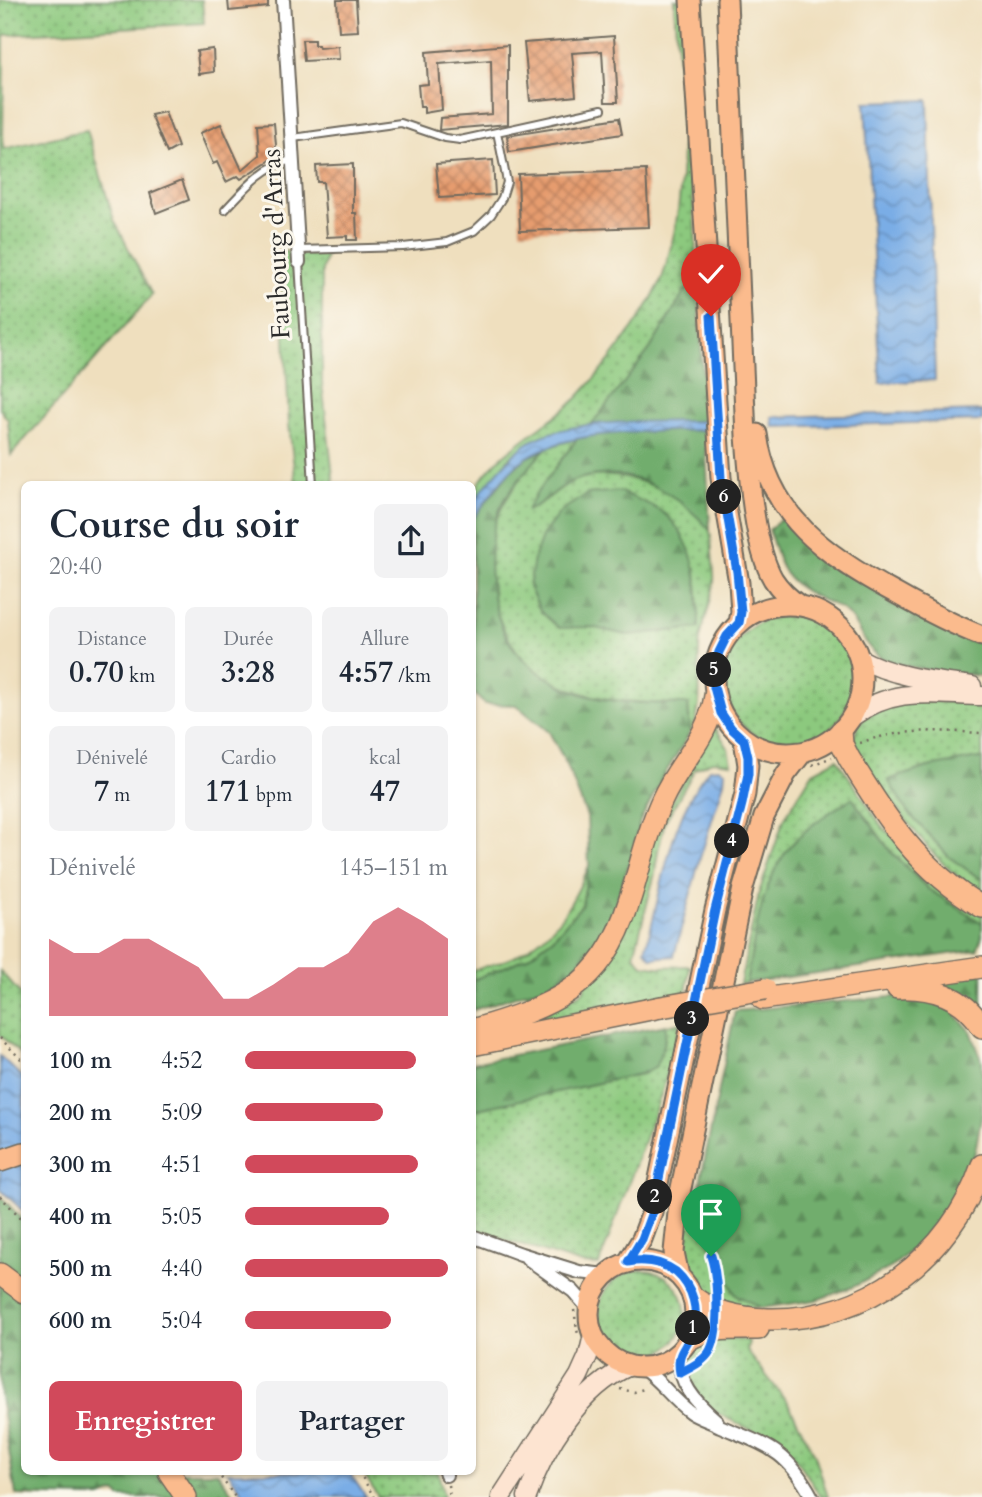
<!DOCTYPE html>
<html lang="fr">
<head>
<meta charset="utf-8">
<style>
	:root { --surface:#fff; --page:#f2f2f3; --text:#1f2937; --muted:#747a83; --accent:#d1495b }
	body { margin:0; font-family:Cardo,serif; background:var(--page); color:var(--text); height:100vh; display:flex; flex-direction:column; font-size:26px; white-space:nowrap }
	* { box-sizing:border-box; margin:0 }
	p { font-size:23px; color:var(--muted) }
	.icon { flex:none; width:38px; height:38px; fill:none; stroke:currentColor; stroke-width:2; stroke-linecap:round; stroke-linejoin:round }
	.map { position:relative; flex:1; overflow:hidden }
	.sheet { position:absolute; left:21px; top:481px; width:455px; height:994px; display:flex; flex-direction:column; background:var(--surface); border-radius:10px; box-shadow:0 2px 5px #0004 }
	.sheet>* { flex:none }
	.pin { position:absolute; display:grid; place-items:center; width:60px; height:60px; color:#fff; margin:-72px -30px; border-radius:50% 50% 50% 0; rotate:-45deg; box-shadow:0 0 7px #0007 }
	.pin .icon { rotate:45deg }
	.km { position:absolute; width:35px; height:35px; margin:-18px; border-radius:50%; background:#222; color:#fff; font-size:19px; line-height:35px; text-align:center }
	.round { display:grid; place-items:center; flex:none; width:74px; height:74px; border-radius:10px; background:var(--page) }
	.head { display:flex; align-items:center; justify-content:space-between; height:119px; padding:0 28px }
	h1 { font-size:38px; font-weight:800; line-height:52px }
	.metrics { display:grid; grid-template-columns:repeat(3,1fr); gap:10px; height:119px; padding:7px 28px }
	.metrics div { display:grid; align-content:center; border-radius:10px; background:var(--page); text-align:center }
	.metrics b { font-size:30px; font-weight:800 }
	.metrics small { font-size:19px; font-weight:400 }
	.metrics p { font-size:19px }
	.chart { height:196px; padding:14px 28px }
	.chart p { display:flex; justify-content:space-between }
	.chart svg { width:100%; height:126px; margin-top:7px; fill:var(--accent); opacity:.7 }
	.primary-button { display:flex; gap:14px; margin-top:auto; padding:14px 28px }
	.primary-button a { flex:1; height:80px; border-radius:10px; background:var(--accent); color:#fff; font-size:28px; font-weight:800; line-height:80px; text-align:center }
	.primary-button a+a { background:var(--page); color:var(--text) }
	ul { padding:0 28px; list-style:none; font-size:23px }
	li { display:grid; grid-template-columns:112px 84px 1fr; align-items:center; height:52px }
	li i { height:18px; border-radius:9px; background:var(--accent) }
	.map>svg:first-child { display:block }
	.grass { fill:url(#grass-dots); stroke:#5c7a54; stroke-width:2; fill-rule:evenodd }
	.forest { fill:url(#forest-firs); stroke:#4e6c4c; stroke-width:2 }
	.water { fill:url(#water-waves); stroke:#526c88; stroke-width:2 }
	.building { fill:url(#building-cross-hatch) }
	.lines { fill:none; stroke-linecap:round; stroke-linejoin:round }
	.lane-casing { stroke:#706a5e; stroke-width:10 }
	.street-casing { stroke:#706a5e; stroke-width:16 }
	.secondary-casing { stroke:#706a5e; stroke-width:21 }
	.primary-casing { stroke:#706a5e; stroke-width:23 }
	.highway-casing { stroke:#706a5e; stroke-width:24 }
	.path { stroke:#706a5e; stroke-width:2.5; stroke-dasharray:2 5; stroke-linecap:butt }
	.lane { stroke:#fff; stroke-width:6 }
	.street { stroke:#fff; stroke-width:12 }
	.secondary { stroke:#fde4d1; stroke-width:18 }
	.primary { stroke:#fbbb8d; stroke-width:19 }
	.highway { stroke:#fbbb8d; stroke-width:21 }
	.highway-bridge-casing { stroke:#706a5e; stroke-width:24; stroke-linecap:butt }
	.highway-bridge { stroke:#fbbb8d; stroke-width:21 }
	.route-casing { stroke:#fff; stroke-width:14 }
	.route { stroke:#1a73e8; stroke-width:9 }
	.labels { text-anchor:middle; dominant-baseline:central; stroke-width:6; stroke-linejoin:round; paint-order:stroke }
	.street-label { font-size:26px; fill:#2b2b2b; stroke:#fbf7ec }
</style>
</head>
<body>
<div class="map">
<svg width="982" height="1497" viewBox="0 0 982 1497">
	<defs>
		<pattern id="grass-dots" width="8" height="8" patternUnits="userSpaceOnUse" patternTransform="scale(1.75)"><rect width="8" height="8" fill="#8cc97e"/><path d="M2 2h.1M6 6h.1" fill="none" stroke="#73a367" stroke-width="1.8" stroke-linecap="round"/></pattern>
		<pattern id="forest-firs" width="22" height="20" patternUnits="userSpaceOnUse" patternTransform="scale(1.75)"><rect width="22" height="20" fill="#71ad6d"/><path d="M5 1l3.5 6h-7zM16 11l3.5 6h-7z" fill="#5d8d5a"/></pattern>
		<pattern id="water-waves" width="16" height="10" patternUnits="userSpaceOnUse" patternTransform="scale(1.75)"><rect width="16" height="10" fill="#7aade6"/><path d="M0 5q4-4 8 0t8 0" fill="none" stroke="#648dbb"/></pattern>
		<pattern id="building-cross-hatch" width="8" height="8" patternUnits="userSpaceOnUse" patternTransform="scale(1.75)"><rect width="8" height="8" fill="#e69c6e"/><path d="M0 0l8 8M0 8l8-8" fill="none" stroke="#bb7f5b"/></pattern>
	</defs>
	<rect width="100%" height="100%" fill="#fbf7ec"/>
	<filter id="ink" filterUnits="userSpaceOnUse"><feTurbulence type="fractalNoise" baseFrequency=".0143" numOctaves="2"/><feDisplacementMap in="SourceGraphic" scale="14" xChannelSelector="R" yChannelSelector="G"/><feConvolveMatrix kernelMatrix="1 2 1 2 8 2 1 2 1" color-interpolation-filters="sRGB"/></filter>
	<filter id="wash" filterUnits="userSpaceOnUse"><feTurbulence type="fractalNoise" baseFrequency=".00686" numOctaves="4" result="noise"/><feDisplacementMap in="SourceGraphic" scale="28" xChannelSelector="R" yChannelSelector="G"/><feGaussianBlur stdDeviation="1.57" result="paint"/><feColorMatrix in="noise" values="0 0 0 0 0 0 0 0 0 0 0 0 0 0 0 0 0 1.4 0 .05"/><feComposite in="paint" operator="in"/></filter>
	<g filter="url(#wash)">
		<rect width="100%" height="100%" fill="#efdfbe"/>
		<path class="grass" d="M0 0H202L204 23 4 35 3 149 87 130 114 220 152 295 11 455 8 420 0 409Z
			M674 0H681L698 282 685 291 650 349 592 424 545 435 528 443 510 457 473 504C472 463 552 425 578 397 606 367 641 321 659 285 664 276 666 264 669 254 692 173 678 84 674 0Z
			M281 250 294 255H326L322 270V383L334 485H296L289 425Z
			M577 439 536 494 528 510C547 503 561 483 582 478 621 467 690 493 709 529 712 534 711 544 712 550 712 560 715 572 714 582 712 601 704 620 700 639 695 671 707 704 690 733L688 704C636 703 578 703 535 669 496 639 483 579 492 533 497 510 525 467 542 452 550 445 567 442 577 439ZM696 568 699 628 627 635 591 627Z
			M724 680a64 64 0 1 1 128 0a64 64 0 1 1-128 0Z
			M904 701 982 703V759L928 767 889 780 906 810 949 857 982 880V894C944 871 920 839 894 804 881 786 867 769 854 751 850 715 877 710 904 701Z
			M715 727 728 748 731 763 712 761 695 769 665 822 658 851 655 873 634 955 643 965 658 967 690 966 686 993 498 1033 582 993 660 821Z
			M837 759 883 828 982 912V923L928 889 891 852 852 798 764 897 746 983 740 984 759 893 784 819 813 772Z
			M589 866 582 905 553 938 526 959 473 980V970C487 965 506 962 519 954 557 933 573 903 589 866Z
			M611 916C590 966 574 977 528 1003L527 992C570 978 588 953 611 916Z
			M0 971 24 998V1058L0 1035Z
			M681 1022 663 1089 599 1265 582 1264 473 1230V1110L645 1073 664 1045 666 1025Z
			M685 1214 702 1224 717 1257 761 1308C694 1306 677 1278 685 1214Z
			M599 1313a43 43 0 1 1 86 0a43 43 0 1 1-86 0Z
			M719 1336 749 1341 747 1351 788 1403 815 1455 828 1497H820C810 1480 801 1461 786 1449 752 1422 713 1426 690 1382 686 1374 684 1365 689 1356 696 1344 706 1339 719 1336Z
			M363 1472H438L444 1497H378Z"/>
		<path class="forest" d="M698 282 705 421 592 424 650 349 685 291Z
			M705 430 710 530C679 495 632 464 582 478 561 483 547 503 527 510L536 494 577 439 603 433Z
			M544 450C531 466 514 483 504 501 482 539 487 615 515 650 527 666 548 679 566 688 601 705 650 703 688 704L690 733 666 772 640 821 630 861 611 916 596 940 574 968 546 986 473 1010V980L526 958 553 938 582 905 589 866 587 817 567 765 549 732 516 705 484 704 473 692 472 519 510 472 526 458Z
			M619 491C635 499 659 506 671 520 698 550 699 590 699 628L627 635 591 627 559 628 541 612 529 587 534 559 543 534 561 511 587 494Z
			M783 517 982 642V676C957 673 895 669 877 655 861 643 858 620 841 609 833 604 824 601 816 597 781 580 780 565 769 530Z
			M973 759H982V880L949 857 906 810 888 780 928 767Z
			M852 798 891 852 928 889 982 923V936L977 950 746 983C755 940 759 890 785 853 802 829 828 813 852 798Z
			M982 973V1013L935 978Z
			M902 996 925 999 946 1005 971 1031 982 1061V1113L975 1152 956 1200 927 1236 892 1267 853 1287 816 1300 761 1308 735 1294 717 1257 702 1224 699 1200 701 1178 735 1011Z
			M666 1025 664 1045 656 1066 645 1073 473 1110V1063Z
			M0 1196 24 1221V1472H217L235 1497H120L116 1492 100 1497 16 1495 0 1395Z"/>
		<path class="water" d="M928 100 935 380 880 383 865 102Z
			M982 411V421L773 427 772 417Z
			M705 421V430C651 432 573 428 526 458 504 472 488 499 473 519 472 498 480 493 493 477 504 465 514 452 528 443 570 417 655 422 705 421Z
			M718 768 725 771 724 782 700 858 674 956 652 958 645 950C663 889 668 820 709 769Z
			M0 1056 24 1079V1212L0 1189Z
			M228 1472H349L366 1497H246Z"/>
		<g id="blocks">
			<path class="building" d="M228 0H268V7L229 11Z
				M337 0H356L358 31 339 32Z
				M614 36 618 102H605L602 51 572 53 576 96 530 101 524 43Z
				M302 40H314V45H318L319 48 338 46 339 59 304 61Z
				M508 45V124L439 130 440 118 492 114 491 60 439 64 442 110 424 113V107H420L418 85 428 84 426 52Z
				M213 49 214 72 199 74 197 51Z
				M165 112 178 147 167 153 151 115Z
				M619 118 622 134 509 152 507 136Z
				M274 123 277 156 241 179 238 176 226 182 217 162 213 164 200 133 221 124 242 170 260 155 258 124Z
				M493 160 495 195 439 198 436 164Z
				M353 164V213H356L357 240H347V236L327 237 323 182H317L316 166Z
				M646 170 649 227 520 231 518 174Z
				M182 180 189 200 156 213 150 193Z"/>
		</g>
	</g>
	<g filter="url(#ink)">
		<use href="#blocks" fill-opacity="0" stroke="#706a5e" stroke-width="2"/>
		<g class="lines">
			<defs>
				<path id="lane" d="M293 138 401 123 445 138 460 140 602 109
					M225 210C245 189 263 166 292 160
					M299 250 403 247 447 242 474 231 491 215 502 198 507 182 497 132
					M299 262 313 485"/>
				<path id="street" d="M283 0 299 262
					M472 1236 521 1254 579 1272 606 1275
					M527 1258 573 1291 589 1309
					M679 1352C677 1382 695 1402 717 1421
					M642 1368C660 1380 672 1399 690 1412 699 1418 710 1421 720 1426 767 1446 786 1449 812 1497
					M445 1472 446 1475"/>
				<path id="secondary" d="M859 658C892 677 935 681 972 686
					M852 717C895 686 932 695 982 696
					M501 1497 579 1376 588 1356 593 1335
					M527 1497C544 1448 580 1387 630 1366"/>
				<path id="primary" d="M690 0 721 478 739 583 741 612 739 623
					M727 0 746 436C749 474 754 547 773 579 780 590 790 599 800 606
					M757 434C768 516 828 557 895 593 923 609 951 624 982 636
					M714 679a74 74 0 1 1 148 0a74 74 0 1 1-148 0Z
					M589 1314a53 53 0 1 1 106 0a53 53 0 1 1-106 0Z
					M628 1262 642 1239 652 1212 715 910 745 794 748 765 744 740
					M679 1276 674 1252 680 1193 743 888 764 817 786 774 803 752"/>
				<path id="highway" d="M841 731 842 744 849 758C886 819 919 870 982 907
					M897 988C931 986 964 996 982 1027
					M763 999 982 967
					M472 1030C553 1006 602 989 629 902 640 868 647 832 662 800 679 762 709 738 715 696
					M472 1045 661 1007
					M0 1161 24 1153
					M0 1274 24 1292
					M693 1297C714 1313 741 1318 768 1319 866 1321 951 1257 982 1165
					M688 1340C709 1327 734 1329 758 1329
					M169 1472 186 1497"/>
			</defs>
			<use href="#lane" class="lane-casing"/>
			<use href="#street" class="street-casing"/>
			<use href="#secondary" class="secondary-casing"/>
			<use href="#primary" class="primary-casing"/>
			<use href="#highway" class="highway-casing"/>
			<path class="path" d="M860 743C900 728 940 731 982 733
				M812 765 832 757
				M0 1038 24 1062
				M0 1196 24 1221
				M694 1213 714 1264 717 1293
				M574 1310 578 1335
				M691 1367 705 1357 712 1348
				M620 1389 634 1392 647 1388
				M217 1472 235 1497
				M359 1472 374 1497
				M448 1485 450 1497"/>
			<use href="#lane" class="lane"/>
			<use href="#street" class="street"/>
			<use href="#secondary" class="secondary"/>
			<use href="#primary" class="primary"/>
			<use href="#highway" class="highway"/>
			<defs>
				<path id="highway-bridge" d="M661 1007 765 989"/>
			</defs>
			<use href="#highway-bridge" class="highway-bridge-casing"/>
			<use href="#highway-bridge" class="highway-bridge"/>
		</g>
	</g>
	<g class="lines" filter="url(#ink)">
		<defs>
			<path id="route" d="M711 316 721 478 737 572 741 612 739 623 727 636 719 652 714 669V687L721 713 731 728 744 740 748 757V774L742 804 715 910 652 1212 642 1239 628 1262C645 1259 662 1262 676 1272 693 1287 700 1311 692 1332 686 1350 676 1351 680 1373 690 1368 701 1363 708 1354 721 1337 718 1277 711 1256"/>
		</defs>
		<use href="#route" class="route-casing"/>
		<use href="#route" class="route"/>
	</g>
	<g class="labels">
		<g class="street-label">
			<text transform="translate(276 244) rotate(-93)">Faubourg d'Arras</text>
		</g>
	</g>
</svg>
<div class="pin" style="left:711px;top:1256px;background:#1e9e55"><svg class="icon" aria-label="arrive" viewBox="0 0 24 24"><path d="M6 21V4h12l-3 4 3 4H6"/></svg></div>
<div class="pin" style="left:711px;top:316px;background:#d93025"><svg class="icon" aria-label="check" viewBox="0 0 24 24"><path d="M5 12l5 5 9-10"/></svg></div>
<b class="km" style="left:693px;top:1328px">1</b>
<b class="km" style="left:655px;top:1197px">2</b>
<b class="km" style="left:692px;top:1019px">3</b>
<b class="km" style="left:732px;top:841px">4</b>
<b class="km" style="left:714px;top:670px">5</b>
<b class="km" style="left:724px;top:497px">6</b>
<section class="sheet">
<div class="head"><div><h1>Course du soir</h1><p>20:40</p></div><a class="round"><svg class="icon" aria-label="share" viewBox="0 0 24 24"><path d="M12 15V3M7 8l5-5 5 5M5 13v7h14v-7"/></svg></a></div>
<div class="metrics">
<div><p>Distance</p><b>0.70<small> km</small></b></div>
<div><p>Durée</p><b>3:28</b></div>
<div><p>Allure</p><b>4:57<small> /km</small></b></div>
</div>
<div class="metrics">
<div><p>Dénivelé</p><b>7<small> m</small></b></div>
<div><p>Cardio</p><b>171<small> bpm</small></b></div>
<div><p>kcal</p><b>47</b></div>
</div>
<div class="chart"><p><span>Dénivelé</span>145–151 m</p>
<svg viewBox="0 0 160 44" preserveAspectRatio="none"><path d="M0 44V17L10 22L20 22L30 17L40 17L50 22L60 27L70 38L80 38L90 33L100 27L110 27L120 22L130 11L140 6L150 11L160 17V44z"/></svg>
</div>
<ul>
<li><b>100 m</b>4:52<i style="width:84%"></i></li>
<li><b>200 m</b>5:09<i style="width:68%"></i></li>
<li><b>300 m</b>4:51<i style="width:85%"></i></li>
<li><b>400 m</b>5:05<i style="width:71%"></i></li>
<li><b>500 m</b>4:40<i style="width:100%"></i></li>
<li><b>600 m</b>5:04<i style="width:72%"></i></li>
</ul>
<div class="primary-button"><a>Enregistrer</a><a>Partager</a></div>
</section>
</div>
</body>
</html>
